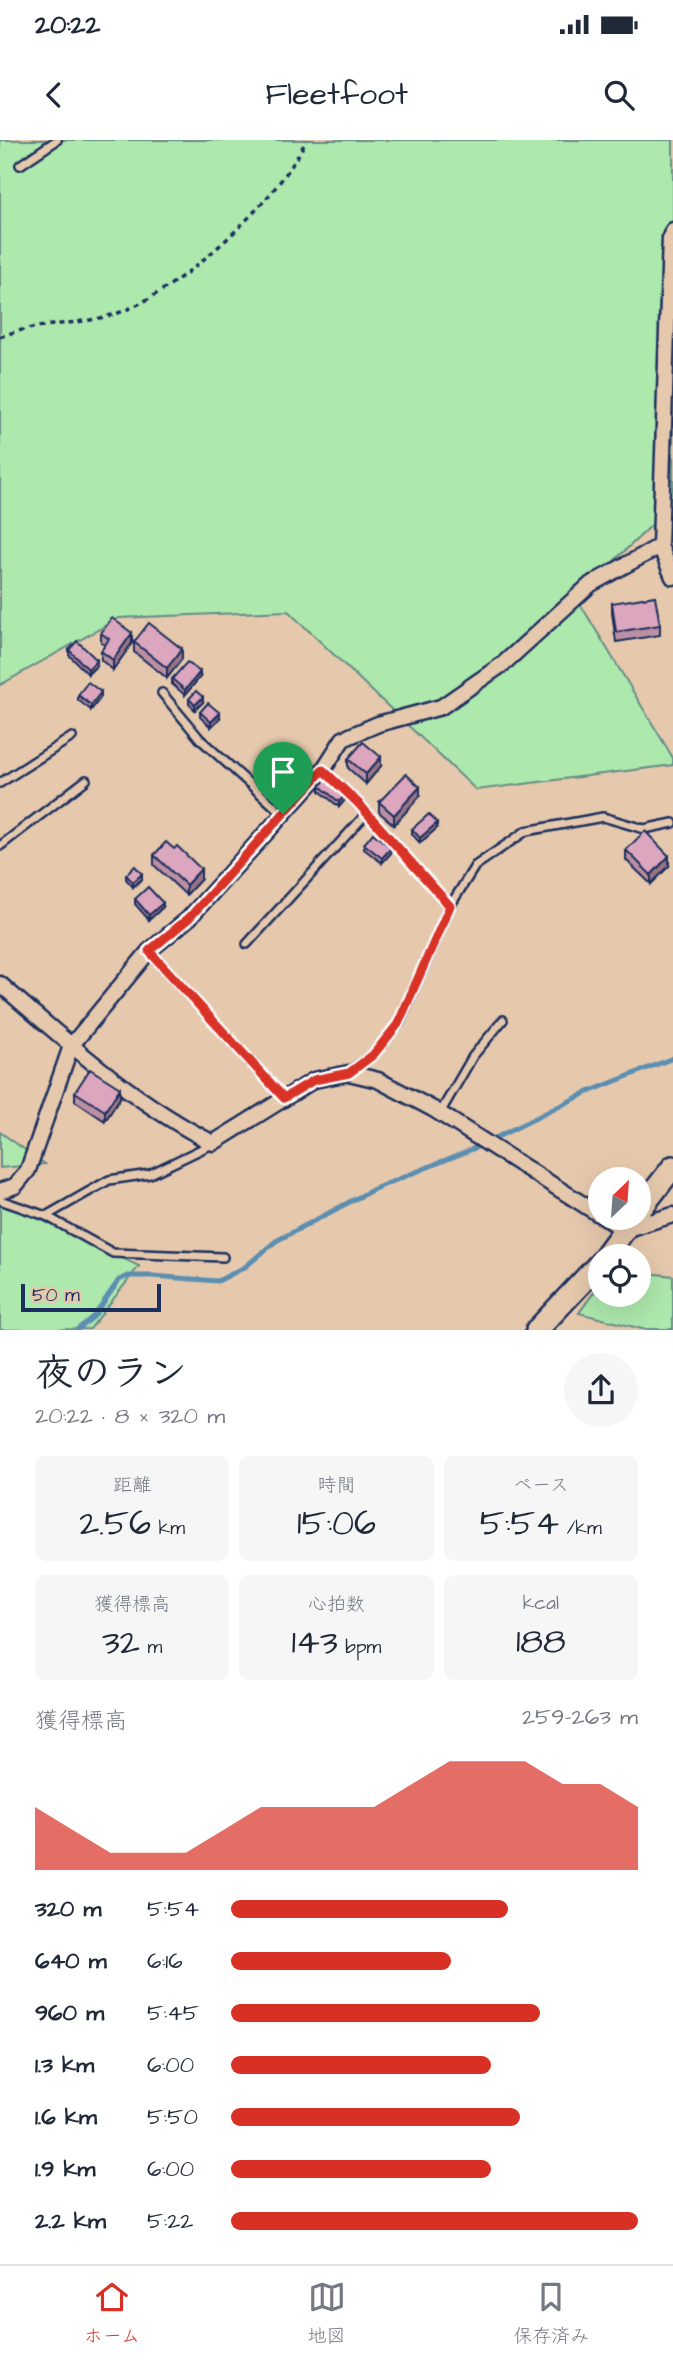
<!DOCTYPE html>
<html lang="ja">
<head>
<meta charset="utf-8">
<style>
	:root { --surface:#fff; --page:#f6f6f7; --text:#1f2937; --muted:#747a83; --line:#e0e1e3; --accent:#d93025 }
	body { margin:0; font-family:"Architects Daughter","Klee One",sans-serif; background:var(--page); color:var(--text); height:100vh; display:flex; flex-direction:column; font-size:26px; white-space:nowrap }
	* { box-sizing:border-box; margin:0 }
	p { font-size:23px; color:var(--muted) }
	.icon { flex:none; width:38px; height:38px; fill:none; stroke:currentColor; stroke-width:2; stroke-linecap:round; stroke-linejoin:round }
	.map { position:relative; height:1190px; overflow:hidden }
	.side { display:flex; flex-direction:column; background:var(--surface); flex:1 }
	.side>* { flex:none }
	.needle { width:46px; rotate:25deg }
	.fabs { position:absolute; left:588px; top:1027px; display:grid; gap:14px }
	.fabs a { display:grid; place-items:center; width:63px; height:63px; border-radius:50%; background:var(--surface); box-shadow:0 7px 28px #0002; font-size:35px }
	.scale { position:absolute; left:21px; bottom:18px; width:140px; box-sizing:border-box; padding-left:7px; border:4px solid #1b2f5e; border-top:0; font-size:19px; line-height:24px; white-space:nowrap; color:#1b2f5e; -webkit-text-stroke:5px #e6c9ad; paint-order:stroke }
	.pin { position:absolute; display:grid; place-items:center; width:60px; height:60px; color:#fff; margin:-72px -30px; border-radius:50% 50% 50% 0; rotate:-45deg; box-shadow:0 0 7px #0007 }
	.pin .icon { rotate:45deg }
	.round { display:grid; place-items:center; flex:none; width:74px; height:74px; border-radius:37px; background:var(--page) }
	.summary { display:flex; align-items:center; justify-content:space-between; height:119px; padding:0 35px }
	h1 { font-size:38px; font-weight:600; line-height:52px }
	.metrics { display:grid; grid-template-columns:repeat(3,1fr); gap:10px; height:119px; padding:7px 35px }
	.metrics div { display:grid; align-content:center; border-radius:10px; background:var(--page); text-align:center }
	.metrics b { font-size:35px; font-weight:600 }
	.metrics small { font-size:19px; font-weight:400 }
	.metrics p { font-size:19px }
	.chart { height:196px; padding:14px 35px }
	.chart p { display:flex; justify-content:space-between }
	.chart svg { width:100%; height:126px; margin-top:7px; fill:var(--accent); opacity:.7 }
	ul { padding:0 35px; list-style:none; font-size:23px }
	li { display:grid; grid-template-columns:112px 84px 1fr; align-items:center; height:52px }
	li i { height:18px; border-radius:9px; background:var(--accent) }
	.status { display:flex; justify-content:space-between; align-items:center; height:49px; padding:0 35px; background:var(--surface); direction:ltr }
	.status svg { height:19px; fill:currentColor }
	header { display:flex; justify-content:space-between; align-items:center; height:91px; padding:0 35px; background:var(--surface); font-size:32px; font-weight:600 }
	.dock { display:flex; justify-content:space-around; align-items:center; height:98px; border-top:2px solid var(--line); background:var(--surface); font-size:19px; color:var(--muted) }
	.dock a { display:grid; justify-items:center; gap:4px }
	.dock .current { color:var(--accent) }
	.map>svg:first-child { display:block }
	.green { fill:#ade8ad; stroke:#648c86; stroke-width:2 }
	.lines { fill:none; stroke-linecap:round; stroke-linejoin:round }
	.stream { stroke:#5b8eb1; stroke-width:5 }
	.lane-casing { stroke:#1b2f5e; stroke-width:12 }
	.street-casing { stroke:#1b2f5e; stroke-width:19 }
	.secondary-casing { stroke:#1b2f5e; stroke-width:26 }
	.path { stroke:#1b2f5e; stroke-width:3.5; stroke-dasharray:5 5; stroke-linecap:butt }
	.lane { stroke:#e6c9ad; stroke-width:7 }
	.street { stroke:#e6c9ad; stroke-width:14 }
	.secondary { stroke:#e6c9ad; stroke-width:21 }
	.wall { fill:#bc8fa3; stroke:#1b2f5e; stroke-width:2 }
	.shaded-wall { fill:#997485; stroke:#1b2f5e; stroke-width:2 }
	.building { fill:#dba6be; stroke:#1b2f5e; stroke-width:2 }
	.route-casing { stroke:#fff; stroke-width:14 }
	.route { stroke:#d93025; stroke-width:9 }
</style>
</head>
<body>
<div class="status"><b>20:22</b><svg viewBox="0 0 49 12"><path d="M0 12V9h3v3zM5 12V6h3v6zM10 12V3h3v9zM15 12V0h3v12zM26 1h20v11H26zM47 4h2v5h-2z"/></svg></div>
<header><svg class="icon" aria-label="back" viewBox="0 0 24 24"><path d="M15 5l-7 7 7 7"/></svg>Fleetfoot<svg class="icon" aria-label="search" viewBox="0 0 24 24"><circle cx="10" cy="10" r="6"/><path d="M15 15l6 6"/></svg></header>
<div class="map">
<svg width="673" height="1190" viewBox="0 0 673 1190">
	<rect width="100%" height="100%" fill="#e6c9ad"/>
	<filter id="ink" filterUnits="userSpaceOnUse"><feTurbulence type="fractalNoise" baseFrequency=".0143" numOctaves="2"/><feDisplacementMap in="SourceGraphic" scale="14" xChannelSelector="R" yChannelSelector="G"/><feConvolveMatrix kernelMatrix="1 2 1 2 8 2 1 2 1" color-interpolation-filters="sRGB"/></filter>
	<g filter="url(#ink)">
		<path class="green" d="M0 0H673V365L576 457 673 618V625L476 650 288 471 119 478 0 545Z
			M0 992 45 1024 0 1028Z
			M0 1060 139 1126 90 1189 0 1190Z
			M639 1132 673 1136V1189H642L579 1173 600 1144V1155H639Z"/>
		<g class="lines">
			<path class="stream" d="M77 1190 94 1176 119 1140 128 1136H152L218 1141 245 1127 276 1101 374 1049 475 1008 586 953 673 918"/>
			<defs>
				<path id="lane" d="M20 25 57 0
					M162 553 200 599 283 674
					M323 630 358 663 450 766
					M0 643 72 597
					M0 706 86 640
					M247 804 367 673
					M149 811 284 958
					M349 932 373 915 399 884 450 766 475 726 526 691 603 677 644 689 673 683
					M440 973 473 916 503 880
					M0 1060 46 1076 109 1040 150 1034 212 1004
					M46 1076 113 1113 223 1117"/>
				<path id="street" d="M673 90 670 97 660 406 673 437
					M0 844C67 902 134 963 213 1003L314 940 349 933 378 940 433 969 600 1075
					M0 1051 15 1046 28 1030 71 906 149 811 189 778 323 630 343 599 378 584 441 567 503 524 591 444 660 406
					M606 1078 624 1090 673 1075"/>
				<path id="secondary" d="M639 1071 673 1027
					M605 1116 633 1078
					M537 1190 600 1123"/>
			</defs>
			<use href="#lane" class="lane-casing"/>
			<use href="#street" class="street-casing"/>
			<use href="#secondary" class="secondary-casing"/>
			<path class="path" d="M0 197C36 182 78 186 115 174 176 155 281 58 306 0"/>
			<use href="#lane" class="lane"/>
			<use href="#street" class="street"/>
			<use href="#secondary" class="secondary"/>
		</g>
		<path class="wall" d="M612 463 660 485V495L616 502 612 473Z
			M101 493 132 503 113 530 101 520V511L105 505 101 503Z
			M134 502 182 519 167 538 134 512Z
			M69 510 97 525 88 534 69 515Z
			M200 537 185 555 172 544V539Z
			M78 555 101 557 91 570 78 560Z
			M189 559 203 562 195 570 189 564Z
			M200 572 220 578 211 587 200 577Z
			M348 619 381 626 366 644 348 628Z
			M320 646 345 660 339 667 320 651Z
			M420 656 394 685 379 672V662Z
			M437 688 420 703 412 694V689Z
			M364 704 391 713 382 723 364 709Z
			M626 710 669 726 651 744 626 720Z
			M154 715 201 739 186 755 154 725Z
			M126 735 142 739 133 747 126 739Z
			M135 759 163 767 149 780 135 764Z
			M75 952 120 958 105 981 75 961Z"/>
		<path class="shaded-wall" d="M132 493V503L113 530V520Z
			M182 509V519L167 538V528Z
			M97 520V525L88 534V529Z
			M200 532V537L185 555V550Z
			M101 552V557L91 570V565Z
			M203 557V562L195 570V565Z
			M220 573V578L211 587V582Z
			M381 617V626L366 644V634Z
			M420 647V656L394 685V675Z
			M345 655V660L339 667V662Z
			M437 683V688L420 703V698Z
			M391 708V713L382 723V718Z
			M669 716V726L651 744V735Z
			M201 729V739L186 755V745Z
			M142 734V739L133 747V742Z
			M163 763V767L149 780V775Z
			M120 948V958L105 981V971Z"/>
		<path class="building" d="M655 456 660 485 616 492 612 463Z
			M112 478 132 493 113 520 101 511 109 499 101 493Z
			M149 483 182 509 167 528 134 502Z
			M77 501 97 520 88 529 69 510Z
			M187 522 200 532 185 550 172 539Z
			M88 542 101 552 91 565 78 555Z
			M196 551 203 557 195 565 189 559Z
			M208 563 220 573 211 582 200 572Z
			M363 602 381 617 366 634 348 619Z
			M406 634 420 647 394 675 379 662Z
			M326 639 345 655 339 662 320 646Z
			M429 674 437 683 420 698 412 689Z
			M645 691 669 716 651 735 626 710Z
			M373 693 391 708 382 718 364 704Z
			M166 702 174 709 177 706 201 729 186 745 154 715Z
			M135 726 142 734 133 742 126 735Z
			M148 747 163 763 149 775 135 759Z
			M90 929 120 948 105 971 75 952Z"/>
	</g>
	<g class="lines" filter="url(#ink)">
		<defs>
			<path id="route" d="M323 630 358 663 450 766 398 884 373 915 349 933 314 940 284 958 149 811 189 778Z"/>
		</defs>
		<use href="#route" class="route-casing"/>
		<use href="#route" class="route"/>
	</g>
</svg>
<div class="fabs">
<a><svg class="needle" viewBox="-14 -14 28 28"><path d="M0-13l5 13h-10z" fill="#e53935"/><path d="M0 13l5-13h-10z" fill="#747a83"/></svg></a>
<a><svg class="icon" aria-label="locate" viewBox="0 0 24 24"><circle cx="12" cy="12" r="6"/><path d="M12 2v4M12 18v4M2 12h4M18 12h4"/></svg></a>
</div>
<div class="scale">50 m</div>
<div class="pin" style="left:283px;top:674px;background:#1e9e55"><svg class="icon" aria-label="arrive" viewBox="0 0 24 24"><path d="M6 21V4h12l-3 4 3 4H6"/></svg></div>
</div>
<section class="side">
<div class="summary"><div><h1>夜のラン</h1><p>20:22 · 8 × 320 m</p></div><a class="round"><svg class="icon" aria-label="share" viewBox="0 0 24 24"><path d="M12 15V3M7 8l5-5 5 5M5 13v7h14v-7"/></svg></a></div>
<div class="metrics">
<div><p>距離</p><b>2.56<small> km</small></b></div>
<div><p>時間</p><b>15:06</b></div>
<div><p>ペース</p><b>5:54<small> /km</small></b></div>
</div>
<div class="metrics">
<div><p>獲得標高</p><b>32<small> m</small></b></div>
<div><p>心拍数</p><b>143<small> bpm</small></b></div>
<div><p>kcal</p><b>188</b></div>
</div>
<div class="chart"><p><span>獲得標高</span>259–263 m</p>
<svg viewBox="0 0 160 44" preserveAspectRatio="none"><path d="M0 44V22L10 30L20 38L30 38L40 38L50 30L60 22L70 22L80 22L90 22L100 14L110 6L120 6L130 6L140 14L150 14L160 22V44z"/></svg>
</div>
<ul>
<li><b>320 m</b>5:54<i style="width:68%"></i></li>
<li><b>640 m</b>6:16<i style="width:54%"></i></li>
<li><b>960 m</b>5:45<i style="width:76%"></i></li>
<li><b>1.3 km</b>6:00<i style="width:64%"></i></li>
<li><b>1.6 km</b>5:50<i style="width:71%"></i></li>
<li><b>1.9 km</b>6:00<i style="width:64%"></i></li>
<li><b>2.2 km</b>5:22<i style="width:100%"></i></li>
</ul>
</section>
<nav class="dock">
<a class="current"><svg class="icon" aria-label="home" viewBox="0 0 24 24"><path d="M3 11l9-7 9 7M6 9v11h12V9"/></svg>ホーム</a>
<a><svg class="icon" aria-label="map" viewBox="0 0 24 24"><path d="M3 6l6-2 6 2 6-2v14l-6 2-6-2-6 2zM9 4v14M15 6v14"/></svg>地図</a>
<a><svg class="icon" aria-label="saved" viewBox="0 0 24 24"><path d="M7 4h10v16l-5-4-5 4z"/></svg>保存済み</a>
</nav>
</body>
</html>
